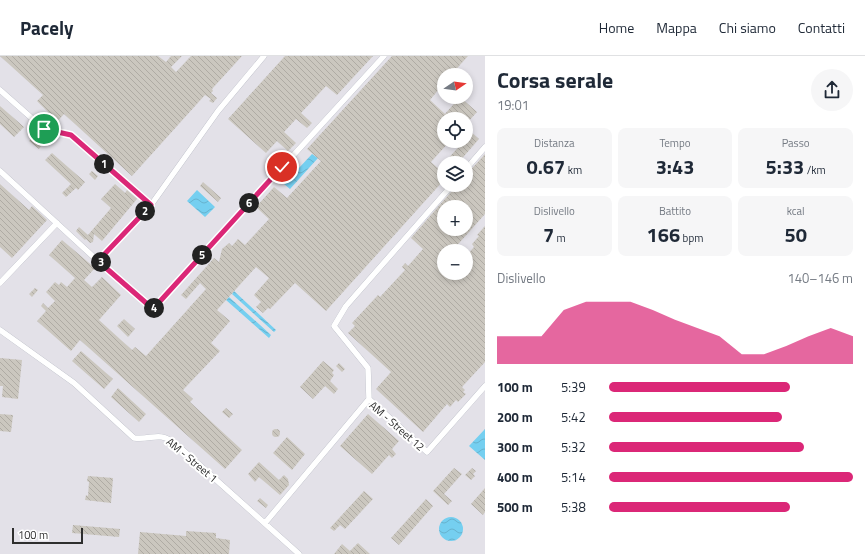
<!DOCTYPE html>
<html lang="it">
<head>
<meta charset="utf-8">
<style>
	:root { --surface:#fff; --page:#f6f6f7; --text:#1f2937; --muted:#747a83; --line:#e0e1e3; --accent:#db2777 }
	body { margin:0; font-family:"Titillium Web",sans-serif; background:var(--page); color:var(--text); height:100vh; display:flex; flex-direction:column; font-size:15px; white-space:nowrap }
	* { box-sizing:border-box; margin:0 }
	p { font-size:13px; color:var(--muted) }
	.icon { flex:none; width:22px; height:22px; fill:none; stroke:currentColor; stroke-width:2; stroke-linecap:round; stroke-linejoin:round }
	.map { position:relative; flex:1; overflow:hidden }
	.panel { display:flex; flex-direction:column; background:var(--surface); width:380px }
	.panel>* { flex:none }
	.needle { width:26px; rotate:77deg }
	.fabs { position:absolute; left:437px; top:12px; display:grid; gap:8px }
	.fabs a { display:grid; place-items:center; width:36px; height:36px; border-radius:50%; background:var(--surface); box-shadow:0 2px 6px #0003; font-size:20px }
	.scale { position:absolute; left:12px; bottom:10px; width:71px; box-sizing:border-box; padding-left:4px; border:2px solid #2e2e2e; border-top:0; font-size:11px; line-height:14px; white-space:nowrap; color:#2e2e2e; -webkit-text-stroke:3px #fff; paint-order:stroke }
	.pin { position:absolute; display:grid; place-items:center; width:34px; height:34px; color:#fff; margin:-17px; border:2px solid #fff; border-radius:50%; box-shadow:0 1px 4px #0007 }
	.km { position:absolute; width:20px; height:20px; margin:-10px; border-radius:50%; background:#222; color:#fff; font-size:11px; line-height:20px; text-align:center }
	.round { display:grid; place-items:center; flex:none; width:42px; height:42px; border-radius:21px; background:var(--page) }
	.summary { display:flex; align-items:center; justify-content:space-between; height:68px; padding:0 12px }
	h1 { font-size:22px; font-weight:700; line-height:30px }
	.stats { display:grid; grid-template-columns:repeat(3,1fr); gap:6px; height:68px; padding:4px 12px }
	.stats div { display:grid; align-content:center; border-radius:8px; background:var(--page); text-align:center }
	.stats b { font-size:20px; font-weight:700 }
	.stats small { font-size:11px; font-weight:400 }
	.stats p { font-size:11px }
	.chart { height:112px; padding:8px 12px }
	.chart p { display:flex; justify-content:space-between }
	.chart svg { width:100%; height:72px; margin-top:4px; fill:var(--accent); opacity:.7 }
	ul { padding:0 12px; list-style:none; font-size:13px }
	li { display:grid; grid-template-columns:64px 48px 1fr; align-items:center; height:30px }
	li i { height:10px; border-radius:5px; background:var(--accent) }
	header { display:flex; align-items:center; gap:24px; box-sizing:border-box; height:56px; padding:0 20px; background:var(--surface); border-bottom:1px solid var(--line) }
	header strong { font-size:19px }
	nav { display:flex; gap:22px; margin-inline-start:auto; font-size:14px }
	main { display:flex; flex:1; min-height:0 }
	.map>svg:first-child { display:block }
	.industrial { fill:#e3e1e8; fill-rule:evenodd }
	.water { fill:url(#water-waves) }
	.building { fill:url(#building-back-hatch); fill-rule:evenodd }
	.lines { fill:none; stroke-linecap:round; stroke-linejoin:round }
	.minor-casing { stroke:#b4b7c1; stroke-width:6 }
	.minor { stroke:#fff; stroke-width:5.5 }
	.route-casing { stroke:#fff; stroke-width:8 }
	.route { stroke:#db2777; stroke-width:5 }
	.labels { text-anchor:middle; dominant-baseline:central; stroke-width:4; stroke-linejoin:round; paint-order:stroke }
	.street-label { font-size:11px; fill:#2e2e2e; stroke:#fff }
</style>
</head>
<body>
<header>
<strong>Pacely</strong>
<nav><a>Home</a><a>Mappa</a><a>Chi siamo</a><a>Contatti</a></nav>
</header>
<main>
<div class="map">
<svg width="485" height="498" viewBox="0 0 485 498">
	<defs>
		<pattern id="water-waves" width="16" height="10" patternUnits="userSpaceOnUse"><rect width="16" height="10" fill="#75cff0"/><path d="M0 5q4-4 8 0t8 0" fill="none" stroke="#66b2ce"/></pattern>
		<pattern id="building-back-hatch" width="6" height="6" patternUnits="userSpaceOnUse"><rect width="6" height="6" fill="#cbc7bf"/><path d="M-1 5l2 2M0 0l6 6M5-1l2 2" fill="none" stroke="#afaba4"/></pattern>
	</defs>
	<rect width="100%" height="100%" fill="#efe9e1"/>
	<path class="industrial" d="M0 0H485V498H0ZM444 19H466V41H444ZM444 63H466V85H444ZM444 107H466V129H444ZM444 151H466V173H444ZM444 195H466V217H444Z"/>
	<path class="water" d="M312 98 318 102 290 133 284 128Z
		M197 134 215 151 205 161 187 145Z
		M234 235 276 274 274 276 232 238Z
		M229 241 271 279 269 282 226 244Z
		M485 373V404L469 390Z
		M439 473a12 12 0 1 1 24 0a12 12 0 1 1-24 0Z"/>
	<path class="building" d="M0 0H158L166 6 171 0H182L171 11 176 16 191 0H242L212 33 213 35 211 37 217 42 213 47 209 45 211 43 205 39 132 120 64 58 57 66 47 57 48 56 37 45 43 39Z
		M285 0H373L337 39 326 30 301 57 312 67 307 72 296 63 284 76 296 87 288 95 277 85 266 97 228 63Z
		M392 0H468L451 19H444V27L430 44 445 58 460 41 477 56 466 68V63H444V85H450L431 106 439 113 444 107V124L326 255 295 227 270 253 268 252 263 257 256 251 261 246 254 239 269 222 256 211 217 254 230 265 211 287 220 295 183 334 193 343 190 346 242 394 225 413 80 284 71 295 37 265 46 255 41 250 43 247 48 252 55 245 46 236 55 226 59 229 61 226 67 231 75 222 49 199 62 184 95 212 84 224 92 231 102 221 121 239 99 264 132 294 135 291 146 300 206 233 200 227 186 243 181 239 206 211 214 202 219 206 222 193 229 187 232 190 238 183 245 189 269 163 256 151 274 131 287 142 321 105 307 93Z
		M0 50 24 71 14 81 0 68Z
		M471 76 479 83 458 107H444L464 85H466V82Z
		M33 81 42 89 39 93 29 85Z
		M52 97 85 126 78 134 76 132 66 141 62 137 71 128 45 104Z
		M485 98V158L452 195H444V217H466V200L474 191 472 188 479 180 477 179 485 170V306L462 331 465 334 463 336 466 338 458 346 456 344 450 351 447 348 423 376 376 333 391 316 348 277 355 270 352 267 378 239 380 241 405 214 402 211 405 207 408 210 423 193 411 182 457 129H466V119ZM444 151H466V173H444Z
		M92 115 98 120 95 124 89 118Z
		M203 126 221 142 218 146 200 130Z
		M0 128 29 154 32 150 47 164 12 202 0 191Z
		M115 128 125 137 127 134 137 143 102 185 94 178 93 186 90 187 86 183 85 184 76 175 79 171 88 179 111 152 101 143Z
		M35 232 38 234 32 241 29 238Z
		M124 263 135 273 128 281 117 270Z
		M81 295 113 323 104 333 72 305Z
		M0 302 22 304 18 343 2 341 3 330H0Z
		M323 305 334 314 332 317 334 319 330 325 338 333 334 338 325 330 313 343 300 331Z
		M339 307 345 313 342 316 336 310Z
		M118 332 146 358 139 366 111 341Z
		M226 352 233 358 229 362 222 356Z
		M0 358 13 359 11 376 0 375Z
		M368 358 399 385 392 393 396 398 392 402 389 399 372 418 340 390Z
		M272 377a4 4 0 1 1 8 0a4 4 0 1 1-8 0Z
		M287 381 305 398 292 414 273 397Z
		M259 406 279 424 284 419 288 423 289 429 280 439 259 421 255 426 248 418Z
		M454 412 462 418 444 438 452 445 448 449 433 435Z
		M472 412 476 415 473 418 475 420 471 424 465 419Z
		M88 420 113 422 111 447 85 444 86 439 88 440 89 426 87 425Z
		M485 432V456L483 459 471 448Z
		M364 435 373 443 345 473 340 469 334 475 330 472Z
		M260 442 268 449 266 452 257 445Z
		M426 443 433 450 399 489 391 482Z
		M73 469 120 473 119 481 72 477Z
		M186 475 216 477V482L230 484 229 498H138L140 476 186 480Z
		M358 487 370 498H334L342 488 350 495Z"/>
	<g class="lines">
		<defs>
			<path id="minor" d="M0 34 44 73 71 79 151 149 98 205 0 115
				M466 113 485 91
				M151 149 218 55 264 0
				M98 205 153 253 384 0
				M0 227 57 167
				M0 274 74 327 134 382C154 384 157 375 175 387L299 498
				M369 343 368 312 334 270 346 250 452 129
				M265 467 369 343 427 396 485 330"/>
		</defs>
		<use href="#minor" class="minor-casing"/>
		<use href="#minor" class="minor"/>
	</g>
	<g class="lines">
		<defs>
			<path id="route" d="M44 73 71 79 151 149 98 205 153 253 282 111"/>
		</defs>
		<use href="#route" class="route-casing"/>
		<use href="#route" class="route"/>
	</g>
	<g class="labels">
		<g class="street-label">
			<text transform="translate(397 370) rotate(41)">AM - Street 12</text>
			<text transform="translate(192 404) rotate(40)">AM - Street 1</text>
		</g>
	</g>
</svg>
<div class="fabs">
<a><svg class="needle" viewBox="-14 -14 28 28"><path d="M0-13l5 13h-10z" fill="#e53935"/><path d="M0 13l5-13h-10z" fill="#747a83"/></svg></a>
<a><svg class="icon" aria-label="locate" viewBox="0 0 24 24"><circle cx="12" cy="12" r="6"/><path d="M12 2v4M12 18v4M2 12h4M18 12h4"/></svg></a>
<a><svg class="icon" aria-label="layers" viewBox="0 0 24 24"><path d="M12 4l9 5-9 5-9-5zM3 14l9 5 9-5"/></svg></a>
<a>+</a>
<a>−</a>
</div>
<div class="scale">100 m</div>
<div class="pin" style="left:44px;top:73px;background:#1e9e55"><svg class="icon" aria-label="arrive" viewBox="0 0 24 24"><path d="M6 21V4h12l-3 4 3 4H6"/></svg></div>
<div class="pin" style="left:282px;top:111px;background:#d93025"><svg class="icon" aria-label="check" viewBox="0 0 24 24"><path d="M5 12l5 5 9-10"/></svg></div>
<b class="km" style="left:104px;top:108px">1</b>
<b class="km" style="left:145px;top:155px">2</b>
<b class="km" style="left:101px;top:206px">3</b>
<b class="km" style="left:154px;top:252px">4</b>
<b class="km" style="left:202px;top:199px">5</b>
<b class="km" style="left:249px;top:147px">6</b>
</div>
<section class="panel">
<div class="summary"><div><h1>Corsa serale</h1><p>19:01</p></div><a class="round"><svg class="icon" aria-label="share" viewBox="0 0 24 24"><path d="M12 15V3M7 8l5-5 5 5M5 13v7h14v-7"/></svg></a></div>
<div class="stats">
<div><p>Distanza</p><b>0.67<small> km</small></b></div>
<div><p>Tempo</p><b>3:43</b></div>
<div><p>Passo</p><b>5:33<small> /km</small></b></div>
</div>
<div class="stats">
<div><p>Dislivello</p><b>7<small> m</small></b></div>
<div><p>Battito</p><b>166<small> bpm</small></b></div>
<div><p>kcal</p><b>50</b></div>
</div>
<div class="chart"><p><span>Dislivello</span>140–146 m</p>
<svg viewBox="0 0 160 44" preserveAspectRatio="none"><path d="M0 44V27L10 27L20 27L30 11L40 6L50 6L60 6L70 11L80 17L90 22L100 27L110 38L120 38L130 33L140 27L150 22L160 27V44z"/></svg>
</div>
<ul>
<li><b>100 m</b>5:39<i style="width:74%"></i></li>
<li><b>200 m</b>5:42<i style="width:71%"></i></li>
<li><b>300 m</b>5:32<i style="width:80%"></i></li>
<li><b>400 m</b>5:14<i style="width:100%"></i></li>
<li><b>500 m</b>5:38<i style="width:74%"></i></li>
</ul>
</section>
</main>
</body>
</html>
